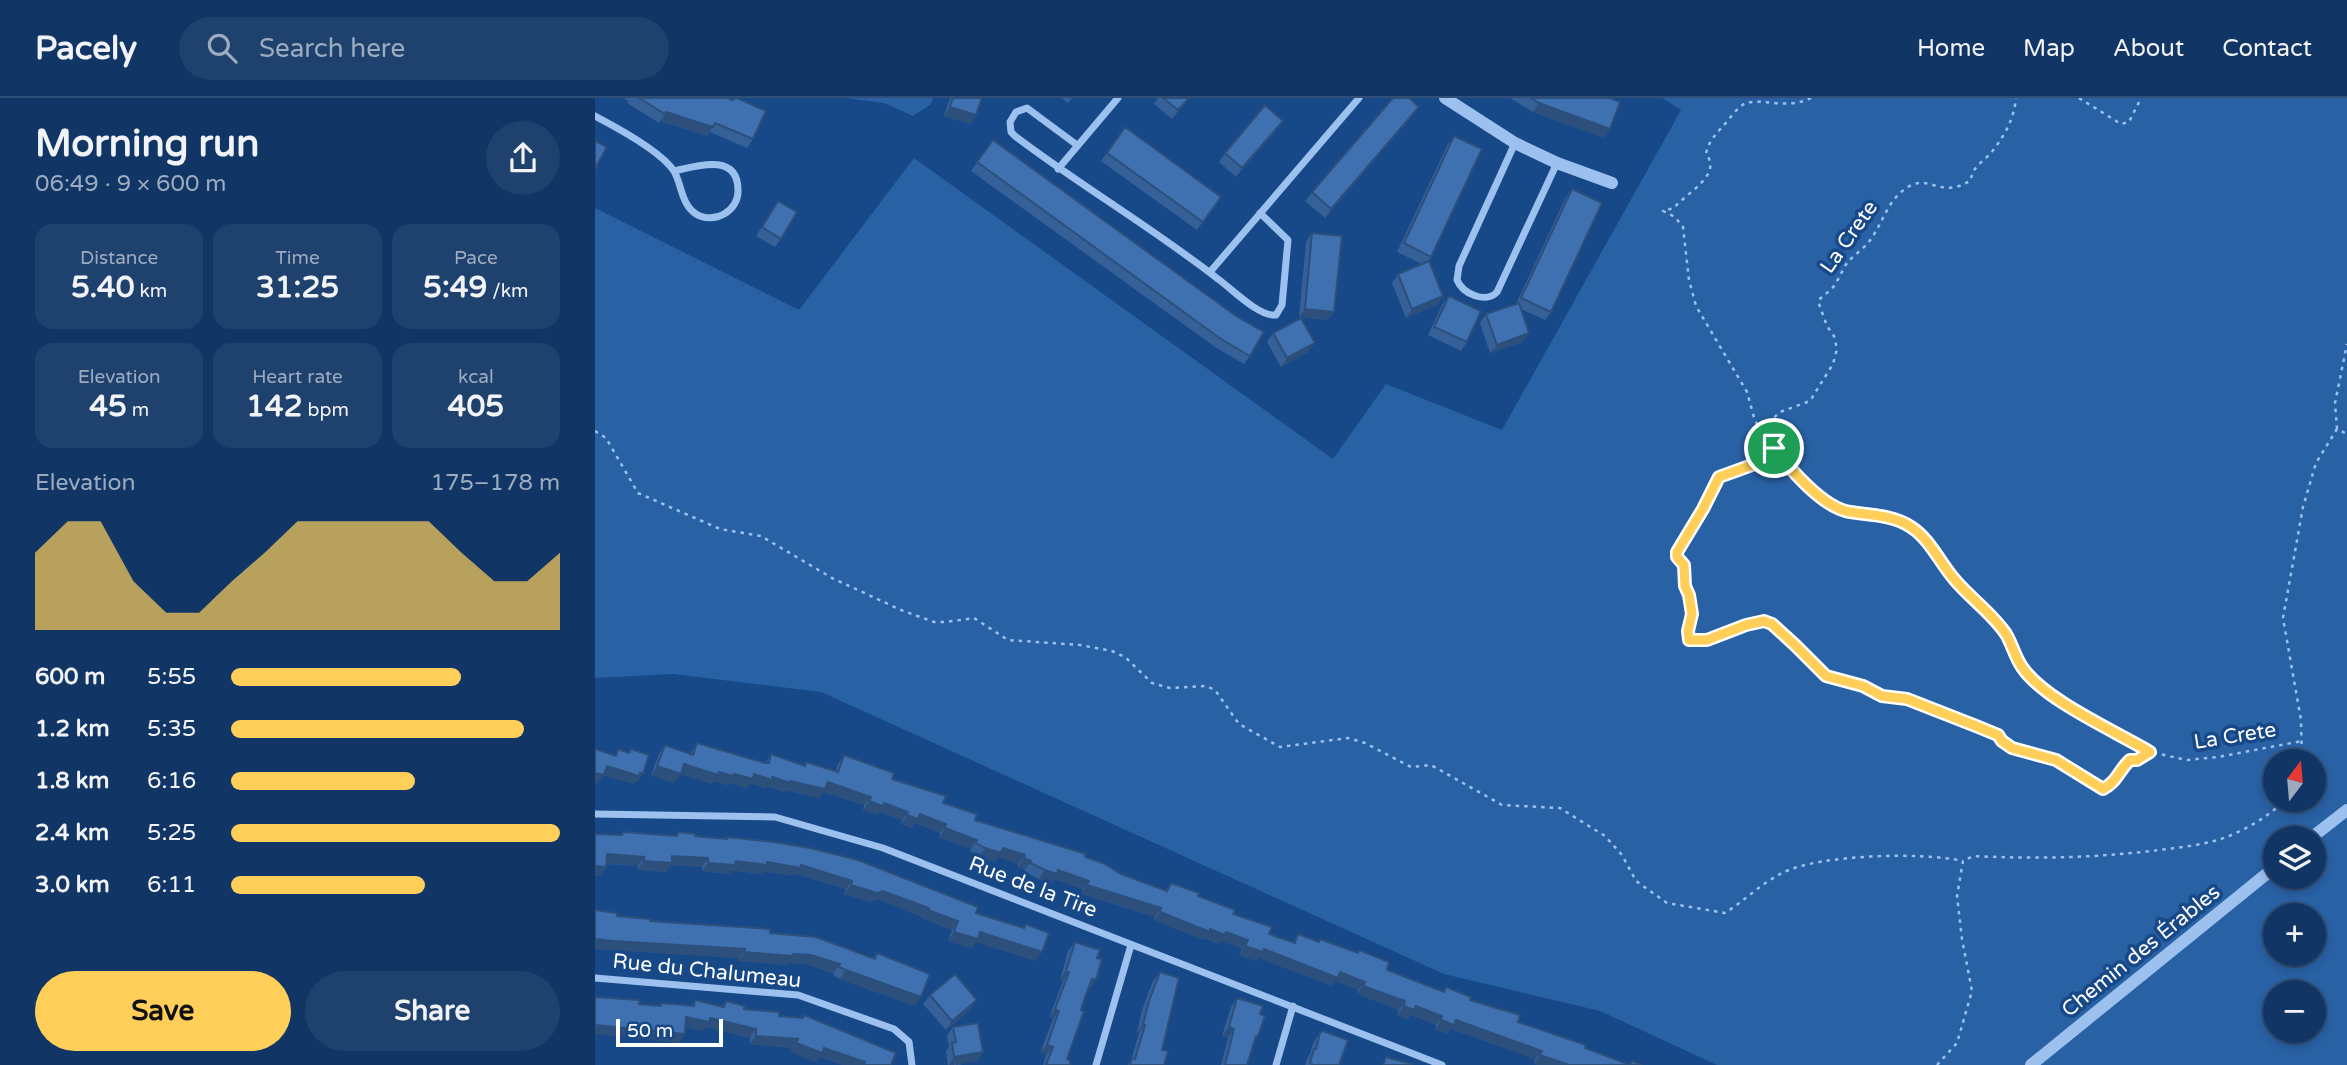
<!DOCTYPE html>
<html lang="en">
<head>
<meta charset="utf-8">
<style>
	:root { --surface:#113665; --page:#1e416e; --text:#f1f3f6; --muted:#9cabbf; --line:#305079; --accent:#ffcf59 }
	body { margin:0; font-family:"Varela Round",sans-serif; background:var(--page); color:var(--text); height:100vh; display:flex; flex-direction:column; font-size:26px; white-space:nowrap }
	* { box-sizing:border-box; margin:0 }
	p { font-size:23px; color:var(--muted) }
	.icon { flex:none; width:38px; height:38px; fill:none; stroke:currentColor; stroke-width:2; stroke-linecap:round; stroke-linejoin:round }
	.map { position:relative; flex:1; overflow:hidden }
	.sheet { display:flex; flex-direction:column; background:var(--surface); width:595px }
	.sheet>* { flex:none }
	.needle { width:46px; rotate:16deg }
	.fabs { position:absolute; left:1668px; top:651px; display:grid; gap:14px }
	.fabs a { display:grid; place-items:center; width:63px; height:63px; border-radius:50%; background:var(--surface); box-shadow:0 4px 10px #0003,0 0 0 2px var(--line); font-size:35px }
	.scale { position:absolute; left:21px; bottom:18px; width:107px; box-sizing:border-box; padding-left:7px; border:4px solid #fff; border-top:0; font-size:19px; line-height:24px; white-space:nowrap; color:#fff; -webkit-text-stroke:5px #174887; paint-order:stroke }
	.pin { position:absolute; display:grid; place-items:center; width:60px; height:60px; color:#fff; margin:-30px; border:4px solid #fff; border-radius:50%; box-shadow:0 2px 7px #0007 }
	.round { display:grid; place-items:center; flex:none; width:74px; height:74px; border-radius:37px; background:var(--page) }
	.summary { display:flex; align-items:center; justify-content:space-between; height:119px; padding:0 35px }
	h1 { font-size:38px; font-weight:800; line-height:52px }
	.stats { display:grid; grid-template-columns:repeat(3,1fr); gap:10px; height:119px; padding:7px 35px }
	.stats div { display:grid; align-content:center; border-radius:18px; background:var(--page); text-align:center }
	.stats b { font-size:30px; font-weight:800 }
	.stats small { font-size:19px; font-weight:400 }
	.stats p { font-size:19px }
	.chart { height:196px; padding:14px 35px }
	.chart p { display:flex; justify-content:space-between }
	.chart svg { width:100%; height:126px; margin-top:7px; fill:var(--accent); opacity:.7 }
	.button { display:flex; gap:14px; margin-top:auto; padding:14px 35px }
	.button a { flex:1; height:80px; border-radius:42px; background:var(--accent); color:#111; font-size:28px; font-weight:800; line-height:80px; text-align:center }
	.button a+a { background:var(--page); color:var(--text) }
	ul { padding:0 35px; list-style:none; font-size:23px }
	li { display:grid; grid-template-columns:112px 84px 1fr; align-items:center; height:52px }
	li i { height:18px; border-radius:9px; background:var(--accent) }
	header { display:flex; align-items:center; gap:42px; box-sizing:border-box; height:98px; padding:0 35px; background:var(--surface); border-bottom:2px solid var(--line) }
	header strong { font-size:33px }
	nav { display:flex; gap:38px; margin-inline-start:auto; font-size:24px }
	.search { width:490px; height:63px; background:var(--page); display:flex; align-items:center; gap:18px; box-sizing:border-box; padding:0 24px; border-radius:38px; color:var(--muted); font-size:26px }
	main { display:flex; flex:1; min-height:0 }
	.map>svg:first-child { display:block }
	.green { fill:#2961a5; fill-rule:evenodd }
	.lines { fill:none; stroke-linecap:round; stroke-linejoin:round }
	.path { stroke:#9dc1ee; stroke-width:2.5; stroke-dasharray:3.5 5; stroke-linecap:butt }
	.minor { stroke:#9dc1ee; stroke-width:7 }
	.tertiary { stroke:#9dc1ee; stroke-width:12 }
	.wall { fill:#366198 }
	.shaded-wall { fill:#2c4f7c }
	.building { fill:#3f71b1; stroke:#2c4f7c; stroke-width:2 }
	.route-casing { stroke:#fff; stroke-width:14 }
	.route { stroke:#ffcf59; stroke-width:9 }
	.labels { text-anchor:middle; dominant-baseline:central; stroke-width:7; stroke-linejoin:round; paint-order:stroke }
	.street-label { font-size:21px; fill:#fff; stroke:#174887 }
</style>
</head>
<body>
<header>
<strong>Pacely</strong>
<div class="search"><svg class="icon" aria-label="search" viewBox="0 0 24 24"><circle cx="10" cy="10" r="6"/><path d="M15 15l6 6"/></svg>Search here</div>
<nav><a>Home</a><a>Map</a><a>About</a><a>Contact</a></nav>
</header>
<main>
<section class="sheet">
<div class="summary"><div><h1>Morning run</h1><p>06:49 · 9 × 600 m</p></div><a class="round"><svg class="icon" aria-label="share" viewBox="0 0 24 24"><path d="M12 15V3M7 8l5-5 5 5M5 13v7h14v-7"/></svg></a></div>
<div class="stats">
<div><p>Distance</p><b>5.40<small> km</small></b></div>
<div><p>Time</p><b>31:25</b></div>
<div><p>Pace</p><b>5:49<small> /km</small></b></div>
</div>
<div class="stats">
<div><p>Elevation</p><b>45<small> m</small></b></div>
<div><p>Heart rate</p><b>142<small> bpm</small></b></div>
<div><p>kcal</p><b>405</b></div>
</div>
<div class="chart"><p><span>Elevation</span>175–178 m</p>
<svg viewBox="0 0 160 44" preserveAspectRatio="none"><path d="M0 44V17L10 6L20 6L30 27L40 38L50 38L60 27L70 17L80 6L90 6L100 6L110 6L120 6L130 17L140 27L150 27L160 17V44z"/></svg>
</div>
<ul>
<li><b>600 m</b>5:55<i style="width:70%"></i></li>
<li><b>1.2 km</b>5:35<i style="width:89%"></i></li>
<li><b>1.8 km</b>6:16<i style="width:56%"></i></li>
<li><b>2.4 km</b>5:25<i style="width:100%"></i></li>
<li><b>3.0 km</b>6:11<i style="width:59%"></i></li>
</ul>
<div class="button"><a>Save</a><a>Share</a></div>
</section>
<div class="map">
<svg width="1752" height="967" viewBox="0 0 1752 967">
	<rect width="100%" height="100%" fill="#174887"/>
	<path class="green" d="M250 0H338L336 6 318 18 289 5Z
		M1067 0H1752V967H1122L1005 913 849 876 226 594 78 576 0 580V110L204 212 319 60 738 361 791 286 907 332 1086 12ZM1680 663H1718V702H1680ZM1680 740H1718V779H1680ZM1680 817H1718V856H1680ZM1680 894H1718V933H1680Z"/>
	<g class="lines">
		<path class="path" d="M1216 0C1192 12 1169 0 1151 5 1142 9 1135 21 1128 28 1121 36 1113 44 1111 56 1128 77 1091 95 1079 110L1068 113 1080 119 1088 129 1094 182 1101 208 1152 294 1160 323 1192 367 1223 397 1245 411 1303 422 1316 428 1326 437 1362 484 1401 522 1411 536 1427 571 1467 604 1555 654
			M1484 0 1526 26 1534 24 1546 0
			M1167 331 1185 314 1215 303 1238 266 1242 251 1239 238 1232 228 1223 203C1229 196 1238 192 1242 183 1246 177 1248 170 1253 164 1260 156 1270 150 1276 141 1288 124 1292 104 1310 91 1334 73 1345 103 1376 82 1377 67 1392 62 1399 51 1411 35 1419 20 1421 0
			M1742 331 1740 305 1752 246
			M0 333 11 340 43 395 125 431 166 438 237 480 306 512 339 524H351L379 520 413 542 485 547 517 553 530 559 557 585 575 590 611 588 620 592 644 626 685 649 753 640 770 645 816 669 836 667 907 707 965 710 1010 738 1027 757 1041 783 1072 805 1130 815C1149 803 1167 785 1187 775 1224 756 1328 754 1368 763
			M1179 351 1177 358 1171 362 1124 379 1082 454V459L1089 467 1090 488 1094 497 1097 516 1093 533 1094 542H1112L1151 527 1169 523 1177 526 1200 547 1231 578 1268 588 1287 598 1312 601 1381 628 1403 637 1407 643 1417 650 1461 662 1508 691C1522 684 1524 671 1535 662H1542L1555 654 1592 662 1623 659 1707 643
			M1707 663 1706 622 1688 520 1708 409 1721 365 1742 331 1752 336
			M1342 967 1362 945 1377 893 1367 841 1362 798 1368 763 1378 758C1440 761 1495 760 1556 753 1579 750 1604 748 1626 741 1649 733 1673 719 1690 702"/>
		<path class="minor" d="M0 18C21 29 66 53 79 73 87 87 86 106 101 116 119 127 144 113 143 92 143 54 101 68 79 73
			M920 45 864 168 862 182C868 196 891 206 902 194L962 65
			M482 47 432 10 421 14 415 24 416 34 420 38C486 88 558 130 623 181 637 191 664 219 681 217L687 207 693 142 665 115
			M463 71 523 0
			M615 174 764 0
			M0 716 180 719 288 750 847 967
			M0 880 203 897 299 931 314 944 317 967
			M501 967 536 847
			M681 967 698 908"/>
		<path class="tertiary" d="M850 0 920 45 962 65 1017 85
			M1716 740 1752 712
			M1436 967 1680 769"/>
	</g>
	<path class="wall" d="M28 0H132L137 2 139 0 158 41 152 50 115 34 112 38 65 23 64 25 32 5 33 3Z
		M355 0H387L381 17 375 26 349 18Z
		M466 0H477L473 5Z
		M563 0H595L577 21 559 6Z
		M915 0H1015V31L1009 40 938 14Z
		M824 9 818 17 730 120 710 103 717 94Z
		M688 23 682 31 641 79 624 64 630 55Z
		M530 29 626 99 602 132 506 63Z
		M859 38 836 159 833 164 848 198 842 207 811 220 797 185 803 176 827 166 802 154 853 46Z
		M398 42 655 258 649 266 620 249 376 73Z
		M977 91 956 214 950 222 926 211 928 244 895 255 885 225 891 216 921 206 971 99Z
		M183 103 186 141 180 149 161 138Z
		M717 135 733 222 704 219 711 144Z
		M854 198 872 244 866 253 833 237 847 207Z
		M678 235 713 254 686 269 672 244Z
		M102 645 171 665 176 656 209 668 211 664 241 673 243 666 249 657 348 705 380 722 490 759 526 776 570 793 576 785 638 816 674 836 698 845 703 836 723 844 725 841 762 855 764 852 792 872 848 894 851 889 923 924 990 950 1034 967 1037 963 1047 967 939 966 940 961 856 931 853 936 840 931 841 927 816 917 813 921 802 917 804 912 762 896 763 892 740 883 737 888 664 860 662 863 644 857 647 850 626 843 624 846 610 840 608 842 559 822 560 819 486 796 488 791 458 781 456 785 444 781 429 774 430 771 423 769V766L404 759 400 764 384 759 375 753 376 751 344 739 345 735 320 725 317 730 306 726 307 722 284 714 281 717 268 712 269 707 228 694 224 700 190 692 189 694 172 688 170 690 155 685 152 690 134 685 132 687 119 683 117 686 86 676 79 685 56 677 64 656 70 647 95 656Z
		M28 734 80 738 83 734 100 738 131 741 132 739 428 830 431 826 441 863 381 844 377 850 353 843 357 832 327 820V819L282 801 276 804 249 796 251 791 201 776 199 778 168 773 166 776 136 772 134 776 107 773V769L76 767 71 774 42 772 43 768 11 766V769L5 778 0 777V736L25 737Z
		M0 812 22 818 55 823 175 835 278 860 282 855 320 908 245 881 238 877V875L210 866 193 865 192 867 143 863 144 860 0 851Z
		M480 844 502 860 501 882 494 891 493 890 489 902 472 961 475 967H448L451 957 445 955 458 921 454 920 468 883 465 882 473 853Z
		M565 874 567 952 569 967H533L536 962 544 935H542L547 912 558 883Z
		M335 897 376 911 351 932 328 906Z
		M642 900 665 916 663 938 658 946 652 967H626L633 940 627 938 636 909Z
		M100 902 127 908 131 903 149 911 184 918 207 920 209 917 296 967H248L224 959 221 964 195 954 197 950 155 946V940L111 929 108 933 91 929 90 936 84 945 44 906 64 908 66 905 96 908Z
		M358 929 388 954 382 963 364 966 367 967H353L351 953 354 949 352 937Z
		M725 935 744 967H710L712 961 715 956 718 945Z"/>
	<path class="shaded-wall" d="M594 0H595L577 21 583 12Z
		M944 5 1015 31 1009 40 938 14Z
		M355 9 381 17 375 26 349 18Z
		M824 9 818 17 730 120 736 111Z
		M71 14 118 29 112 38 65 23Z
		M688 23 682 31 641 79 647 70Z
		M848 198 842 207 811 220 817 211Z
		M710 211 739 214 733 222 704 219Z
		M934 235 928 244 895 255 902 247Z
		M720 245 713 254 686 269 692 260Z
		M89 666 139 676H159L195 683 233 684 276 699 269 707 228 694 224 700 190 692 189 694 172 688 170 690 155 685 152 690 134 685 132 687 119 683 117 686 83 675Z
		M12 668 45 675 48 676 42 684H40L38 686 9 678 3 686 0 685V675Z
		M62 668 86 676 79 685 56 677Z
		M274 703 289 705 313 714 307 722 284 714 281 717 268 712Z
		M325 716 351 726 345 735 320 725 317 730 306 726 312 717Z
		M350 730 382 742 376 751 344 739Z
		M390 750H408L430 757 423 766 404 759 400 764 384 759Z
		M12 756 49 759 43 768 6 765Z
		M77 758 113 760 107 769 76 767 71 774 42 772 49 763Z
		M429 760 436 763 430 771 423 769Z
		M141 763 172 764 206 767 257 783 251 791 201 776 199 778 168 773 166 776 136 772 134 776 107 773 113 765Z
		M0 768 11 769 5 778 0 777Z
		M450 772H463L494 783 488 791 458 781 456 785 444 781Z
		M256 787 288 793 334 810 327 819 282 801 276 804 249 796Z
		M492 787 566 810 560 819 486 796Z
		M333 812 363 823 357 832 327 820Z
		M565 814 615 831 631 834 653 842 647 850 626 843 624 846 610 840 608 842 559 822Z
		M359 834H385L447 854 441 863 381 844 377 850 353 843Z
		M0 841 150 851 144 860 13 852 0 851Z
		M650 848 669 851 745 874 770 884 763 892 740 883 737 888 664 860 662 863 644 857Z
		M149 854 216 857 245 866 238 875 210 866 193 865 192 867 143 863Z
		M251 872 326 899 320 908 245 881Z
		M471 873 474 874 468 883 465 882Z
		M497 881 501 882 494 891 490 890Z
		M768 888 810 903 804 912 762 896Z
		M382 902 376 911 351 932 357 923Z
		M809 908H821L847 918 841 927 816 917 813 921 802 917Z
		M460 911 464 913 458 921 454 920Z
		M91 919 115 920 161 931 155 940 111 929 108 933 85 928Z
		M846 922H861L947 953 940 961 856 931 853 936 840 931Z
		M548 926 550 927 544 935H542Z
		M0 927 90 936 84 945 0 936Z
		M634 929 639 931 633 940 627 938Z
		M161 938 203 941 197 950 155 946Z
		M201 945 229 950 270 964 268 967H248L224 959 221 964 195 954Z
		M452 947 458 949 451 957 445 955Z
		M388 954 382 963 361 967 360 965 359 967H354L359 959Z
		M945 957 974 967H942L939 966Z"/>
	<path class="building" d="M44 0H132L138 2 139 0H142L171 13 158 41 120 25 118 29 71 14 70 16Z
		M358 0H387L381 17 355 9Z
		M568 0H594L583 12Z
		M798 0H814L824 9 736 111 717 94Z
		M936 0H1015L1025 4 1015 31 944 5Z
		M670 7 688 23 647 70 630 55Z
		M530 29 626 99 608 124 512 55Z
		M859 38 887 51 836 159 809 145Z
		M398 42 641 218 669 234 655 258 626 241 382 64Z
		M0 43 12 49 1 69 0 68Z
		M977 91 1007 105 956 214 926 200Z
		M183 103 202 114 186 141 167 129Z
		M717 135 747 138 739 214 710 211Z
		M834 163 848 198 817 211 803 176Z
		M854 198 886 213 872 244 839 229Z
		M924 205 934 235 902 247 891 216Z
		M706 220 720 245 692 260 678 235Z
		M102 645 170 665H174L176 656 210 668 211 664 243 674 249 657 299 675 297 681 351 698 348 705 382 716 380 722 491 756 490 759 510 766 526 776 572 793 576 785 604 795 603 798 640 812 638 816 677 829 674 836 700 845 703 836 724 844 725 841 763 855 764 852 794 864 792 872 849 894 851 889 876 899 875 902 925 917 923 924 991 947 990 950 1035 967 1037 963 1047 967H974L945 957 947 953 861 922 859 927 846 922 847 918 821 908 819 912 809 908 810 903 768 888 770 884 745 874 743 880 669 851 668 854 650 848 653 842 631 834 630 837 615 831V834L565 814 566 810 492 787 494 783 463 772 462 776 450 772 435 765 436 763 429 760 430 757 408 750 406 755 390 750 381 745 382 742 350 730 351 726 325 716 323 721 312 717 313 714 289 705 287 708 274 703 276 699 233 684 230 691 195 683V685L177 679V682L159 676 158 681 139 676 138 678 124 674 123 677 89 666 86 676 62 668 70 647 98 657Z
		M0 651 21 658 23 651 34 655 36 651 54 657 48 676 45 675 44 678 12 668 9 677 0 675Z
		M28 734 82 738 83 734 100 736V738L109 739 132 741V739L179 744 215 750 263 762 383 809 381 815 429 830 431 826 454 835 447 854 385 834 383 841 359 834 363 823 333 812 334 810 288 793 282 795 256 787 257 783 206 767 205 770 172 764V767L141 763 140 767 113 765V760L77 758V765L49 763V759L12 756 11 769 0 768V736L27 737Z
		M0 812 22 815V818L55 821V823L175 831V835L221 839 280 861 282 855 335 876 326 899 251 872 244 869 245 866 216 857 198 856V858L149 854 150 851 19 843 0 841Z
		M480 844 505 852 502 860 507 861 501 882 497 881 489 902 486 912 489 913 472 961 475 963V967H451L458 949 452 947 464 913 460 911 474 874 471 873Z
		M565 874 584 880 567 952 573 953 569 967H535L537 960 540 961 550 927 548 926 554 903Z
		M360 876 382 902 357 923 335 897Z
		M0 899 45 902 44 906 66 908V905L99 908 100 902 129 909 131 903 150 908 149 911 184 914V918L208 920 209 917 301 955 296 967H269L270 964 229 950 227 955 201 945 203 941 161 938V931L115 920 114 924 91 919 90 936 0 927Z
		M642 900 668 908 665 916 670 918 663 938H661L652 967H630L639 931 634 929Z
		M383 925 388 954 359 959 357 945 361 944 358 929Z
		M728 933 753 942 744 967H717V966L715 965 719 951H721L725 935Z
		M791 959 817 966V967H788Z"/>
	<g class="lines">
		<defs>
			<path id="route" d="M1179 350C1195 371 1228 410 1255 414 1274 417 1299 417 1316 429 1335 441 1345 465 1360 482 1376 501 1397 515 1411 536 1417 546 1420 559 1427 569 1449 602 1520 633 1555 654L1542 662H1535C1524 672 1522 684 1508 691L1461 662 1417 650 1407 643 1403 637 1381 628 1312 601 1287 598 1268 588 1231 578 1200 547 1177 526 1169 523 1151 527 1112 542H1094L1093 533 1097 516 1094 497 1090 488 1089 467 1082 459V454L1108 411 1124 379 1171 362 1177 358Z"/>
		</defs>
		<use href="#route" class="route-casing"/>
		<use href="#route" class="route"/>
	</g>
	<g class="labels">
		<g class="street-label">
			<text transform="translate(1254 139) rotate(-55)">La Crete</text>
			<text transform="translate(1640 638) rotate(-9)">La Crete</text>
			<text transform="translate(438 789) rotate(21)">Rue de la Tire</text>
			<text transform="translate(1546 853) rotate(-39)">Chemin des Érables</text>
			<text transform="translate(112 873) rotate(6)">Rue du Chalumeau</text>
		</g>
	</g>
</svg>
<div class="fabs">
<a><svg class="needle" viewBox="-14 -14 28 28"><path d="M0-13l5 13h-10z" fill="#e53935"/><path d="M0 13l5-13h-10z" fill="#9cabbf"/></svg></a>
<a><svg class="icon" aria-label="layers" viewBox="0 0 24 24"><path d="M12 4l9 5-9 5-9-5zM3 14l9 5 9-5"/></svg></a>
<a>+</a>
<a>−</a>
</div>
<div class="scale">50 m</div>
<div class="pin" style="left:1179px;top:350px;background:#1e9e55"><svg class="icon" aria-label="arrive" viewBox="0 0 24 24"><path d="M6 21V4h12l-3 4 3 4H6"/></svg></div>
</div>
</main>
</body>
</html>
